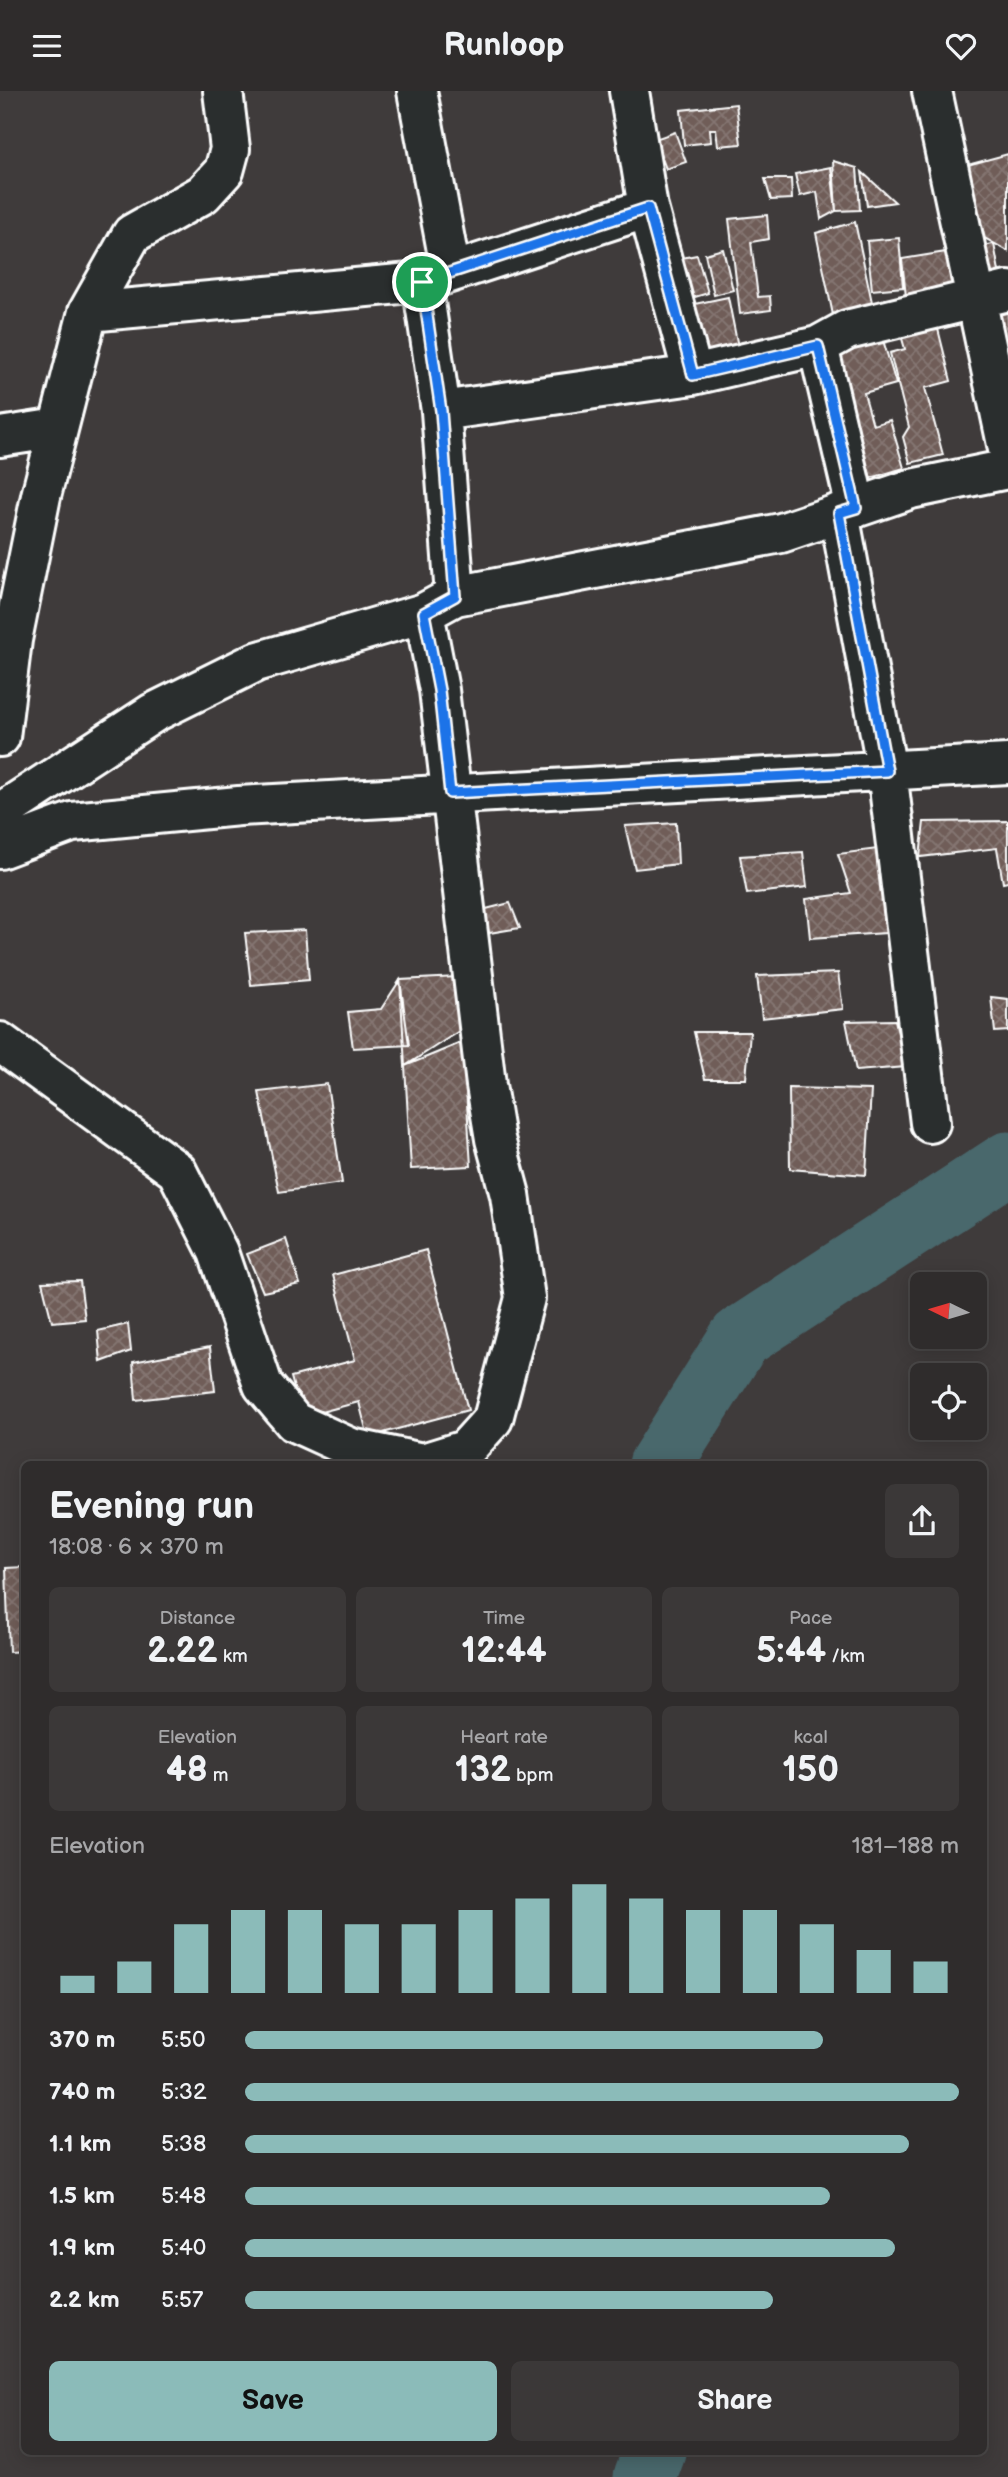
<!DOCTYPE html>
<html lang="en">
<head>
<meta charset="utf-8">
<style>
	:root { --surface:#2f2c2c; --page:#3b3838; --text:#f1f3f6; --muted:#a7a7a9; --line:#4a4848; --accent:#8bbbb9 }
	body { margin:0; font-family:"Balsamiq Sans",sans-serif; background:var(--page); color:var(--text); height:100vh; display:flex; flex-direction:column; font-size:26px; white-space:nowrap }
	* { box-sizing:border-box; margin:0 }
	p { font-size:23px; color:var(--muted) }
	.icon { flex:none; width:38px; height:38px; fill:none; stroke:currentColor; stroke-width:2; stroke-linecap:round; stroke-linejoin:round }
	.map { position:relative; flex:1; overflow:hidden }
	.panel { position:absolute; left:21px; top:1370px; width:966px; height:994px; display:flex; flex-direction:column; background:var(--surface); border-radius:10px; box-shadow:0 4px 18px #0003,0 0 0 2px var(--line) }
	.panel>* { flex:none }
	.needle { width:46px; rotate:275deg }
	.buttons { position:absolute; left:910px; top:1181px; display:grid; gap:14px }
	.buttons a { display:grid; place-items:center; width:77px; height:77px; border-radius:10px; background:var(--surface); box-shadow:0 4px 18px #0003,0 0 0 2px var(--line); font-size:35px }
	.pin { position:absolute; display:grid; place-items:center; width:60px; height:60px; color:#fff; margin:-30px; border:4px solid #fff; border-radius:50%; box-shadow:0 2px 7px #0007 }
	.round { display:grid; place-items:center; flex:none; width:74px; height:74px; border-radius:10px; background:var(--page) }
	.headline { display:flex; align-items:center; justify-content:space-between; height:119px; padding:0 28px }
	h1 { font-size:38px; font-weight:700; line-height:52px }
	.metrics { display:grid; grid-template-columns:repeat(3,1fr); gap:10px; height:119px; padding:7px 28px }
	.metrics div { display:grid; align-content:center; border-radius:10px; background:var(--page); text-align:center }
	.metrics b { font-size:35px; font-weight:700 }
	.metrics small { font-size:19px; font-weight:400 }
	.metrics p { font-size:19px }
	.chart { height:196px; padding:14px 28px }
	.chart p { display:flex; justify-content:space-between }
	.chart svg { width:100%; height:126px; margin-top:7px; stroke:var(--accent); stroke-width:6 }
	.button { display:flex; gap:14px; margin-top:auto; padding:14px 28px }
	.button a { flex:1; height:80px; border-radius:10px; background:var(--accent); color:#111; font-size:28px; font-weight:700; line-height:80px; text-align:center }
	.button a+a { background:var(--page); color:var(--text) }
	ul { padding:0 28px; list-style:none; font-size:23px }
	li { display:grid; grid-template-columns:112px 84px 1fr; align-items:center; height:52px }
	li i { height:18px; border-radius:9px; background:var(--accent) }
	header { display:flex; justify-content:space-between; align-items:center; height:91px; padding:0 28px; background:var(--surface); font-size:32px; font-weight:700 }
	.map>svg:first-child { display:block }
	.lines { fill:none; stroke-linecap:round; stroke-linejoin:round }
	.river { stroke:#49676c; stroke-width:63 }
	.building { fill:url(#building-cross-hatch); stroke:#fff; stroke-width:2 }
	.minor-casing { stroke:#fff; stroke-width:44 }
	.minor { stroke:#2a2d2e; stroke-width:38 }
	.route-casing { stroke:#fff; stroke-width:14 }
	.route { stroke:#1a73e8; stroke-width:9 }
</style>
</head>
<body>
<header><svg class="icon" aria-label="menu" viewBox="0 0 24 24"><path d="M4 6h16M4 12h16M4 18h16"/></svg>Runloop<svg class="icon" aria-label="heart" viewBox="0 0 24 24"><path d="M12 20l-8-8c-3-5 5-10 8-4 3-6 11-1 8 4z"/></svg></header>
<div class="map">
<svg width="1008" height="2386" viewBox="0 0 1008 2386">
	<defs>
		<pattern id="building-cross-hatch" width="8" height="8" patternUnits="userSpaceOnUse" patternTransform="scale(1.75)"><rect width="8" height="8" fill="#6f5d59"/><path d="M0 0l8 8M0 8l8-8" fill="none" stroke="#857572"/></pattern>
	</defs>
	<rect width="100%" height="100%" fill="#3f3b3b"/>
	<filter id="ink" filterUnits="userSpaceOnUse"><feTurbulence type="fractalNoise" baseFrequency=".0143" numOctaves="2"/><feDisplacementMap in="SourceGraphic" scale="14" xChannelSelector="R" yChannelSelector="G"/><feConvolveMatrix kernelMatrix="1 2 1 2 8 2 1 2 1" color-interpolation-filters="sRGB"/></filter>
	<g filter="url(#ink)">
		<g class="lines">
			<path class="river" d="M660 1374 740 1247 1008 1072
				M645 2386 654 2361"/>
		</g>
		<path class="building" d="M736 13 741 53 718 55 716 38H710L711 51 684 54 681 19Z
			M675 41 686 71 666 78 655 48Z
			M1008 63V160L981 145 964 75Z
			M833 70 857 77 860 119 836 120Z
			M831 76 836 120 821 128 817 101 800 105 795 83Z
			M862 81 895 111 867 115Z
			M765 88H791L792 108 771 109Z
			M767 124 769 148 751 151 758 206 770 205 771 219 740 223 729 128Z
			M855 131 873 216 833 224 816 142Z
			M899 147 903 196 872 199 867 150Z
			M994 153 1001 191 983 195 975 156Z
			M723 158 733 199 714 204 705 163Z
			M946 161 952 198 906 206 902 168Z
			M697 164 708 202 685 209 671 169Z
			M728 206 738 256 695 265 685 215Z
			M1008 221V294L993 224Z
			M937 234 951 290 925 297 943 364 910 372 903 346 909 336 890 262 905 258 901 244Z
			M883 249 896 293 864 302 873 334 890 329 904 377 871 387 834 264Z
			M1008 730V791L1003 792 997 757 920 766 924 731Z
			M676 732 678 773 635 778 625 735Z
			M877 758 886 842 810 847 806 808 851 802 838 763Z
			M803 761 807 796 747 803 740 765Z
			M510 812 520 837 489 842 482 819Z
			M305 839 309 889 251 894 245 842Z
			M838 882 843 918 762 927 757 885Z
			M457 886 459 940 405 975 400 889Z
			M400 889 409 954 353 957 348 921 381 918Z
			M991 906 1008 908V940L995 941Z
			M895 929 906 976 856 980 846 930Z
			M694 941H750L746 988H705Z
			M463 951 471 1075 411 1078 405 975Z
			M327 993 342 1092 279 1101 259 1001Z
			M789 997 871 999 866 1084 790 1078Z
			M286 1148 300 1193 263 1201 247 1163Z
			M426 1159 468 1319 368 1346 359 1311 302 1326 291 1286 355 1269 333 1184Z
			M80 1190 85 1228 52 1231 42 1191Z
			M128 1233 131 1260 101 1271 98 1240Z
			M210 1256 215 1300 136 1309 133 1271Z
			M24 1476V1560L9 1561 6 1477Z"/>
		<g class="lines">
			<defs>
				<path id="minor" d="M417 0 451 181
					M629 0 648 117 693 284
					M932 0 1008 358
					M422 191 648 117
					M88 221 422 191 441 320 455 505
					M818 255 856 417
					M441 320 693 284 818 255 847 239 1008 200
					M0 346 58 337
					M839 422 887 680 930 1032
					M0 646 12 549 41 405 88 221 132 143 203 103 224 80 230 58 223 0
					M0 722 153 622 256 571 424 522 455 505 781 442 911 398 1008 378
					M0 758 72 731 239 715 1008 673
					M0 951 177 1080 218 1161 263 1294 294 1331 351 1357 423 1372 465 1359 493 1328 525 1207 510 1104 495 1048 486 994 439 599 424 522"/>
			</defs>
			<use href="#minor" class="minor-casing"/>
			<use href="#minor" class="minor"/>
		</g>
	</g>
	<g class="lines" filter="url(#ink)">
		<defs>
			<path id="route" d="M648 117 693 284 818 255 856 417 839 422 887 680 450 702 439 599 424 522 455 505 441 320 422 191Z"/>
		</defs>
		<use href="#route" class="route-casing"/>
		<use href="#route" class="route"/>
	</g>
</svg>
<div class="buttons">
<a><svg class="needle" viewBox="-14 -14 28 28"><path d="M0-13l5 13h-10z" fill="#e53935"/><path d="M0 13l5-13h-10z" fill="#a7a7a9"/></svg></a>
<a><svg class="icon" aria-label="locate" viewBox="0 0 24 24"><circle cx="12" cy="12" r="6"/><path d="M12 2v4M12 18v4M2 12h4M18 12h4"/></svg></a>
</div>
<div class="pin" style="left:422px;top:191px;background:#1e9e55"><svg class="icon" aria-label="arrive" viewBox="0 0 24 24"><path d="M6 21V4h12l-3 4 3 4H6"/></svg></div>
<section class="panel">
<div class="headline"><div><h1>Evening run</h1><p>18:08 · 6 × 370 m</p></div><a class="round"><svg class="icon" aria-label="share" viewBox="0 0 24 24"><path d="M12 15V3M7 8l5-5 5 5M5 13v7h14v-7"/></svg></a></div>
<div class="metrics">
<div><p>Distance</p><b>2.22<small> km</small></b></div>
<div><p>Time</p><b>12:44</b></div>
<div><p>Pace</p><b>5:44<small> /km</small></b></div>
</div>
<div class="metrics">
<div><p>Elevation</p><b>48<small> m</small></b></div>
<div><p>Heart rate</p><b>132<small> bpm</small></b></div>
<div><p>kcal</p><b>150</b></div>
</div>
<div class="chart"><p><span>Elevation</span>181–188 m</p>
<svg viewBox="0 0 160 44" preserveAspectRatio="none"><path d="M5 44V38M15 44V33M25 44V20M35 44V15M45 44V15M55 44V20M65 44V20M75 44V15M85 44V11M95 44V6M105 44V11M115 44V15M125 44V15M135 44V20M145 44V29M155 44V33"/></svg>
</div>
<ul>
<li><b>370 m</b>5:50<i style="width:81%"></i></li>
<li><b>740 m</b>5:32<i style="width:100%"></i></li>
<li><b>1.1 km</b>5:38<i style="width:93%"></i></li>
<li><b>1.5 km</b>5:48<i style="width:82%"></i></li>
<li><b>1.9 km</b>5:40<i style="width:91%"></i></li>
<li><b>2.2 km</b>5:57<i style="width:74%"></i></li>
</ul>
<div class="button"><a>Save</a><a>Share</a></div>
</section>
</div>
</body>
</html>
